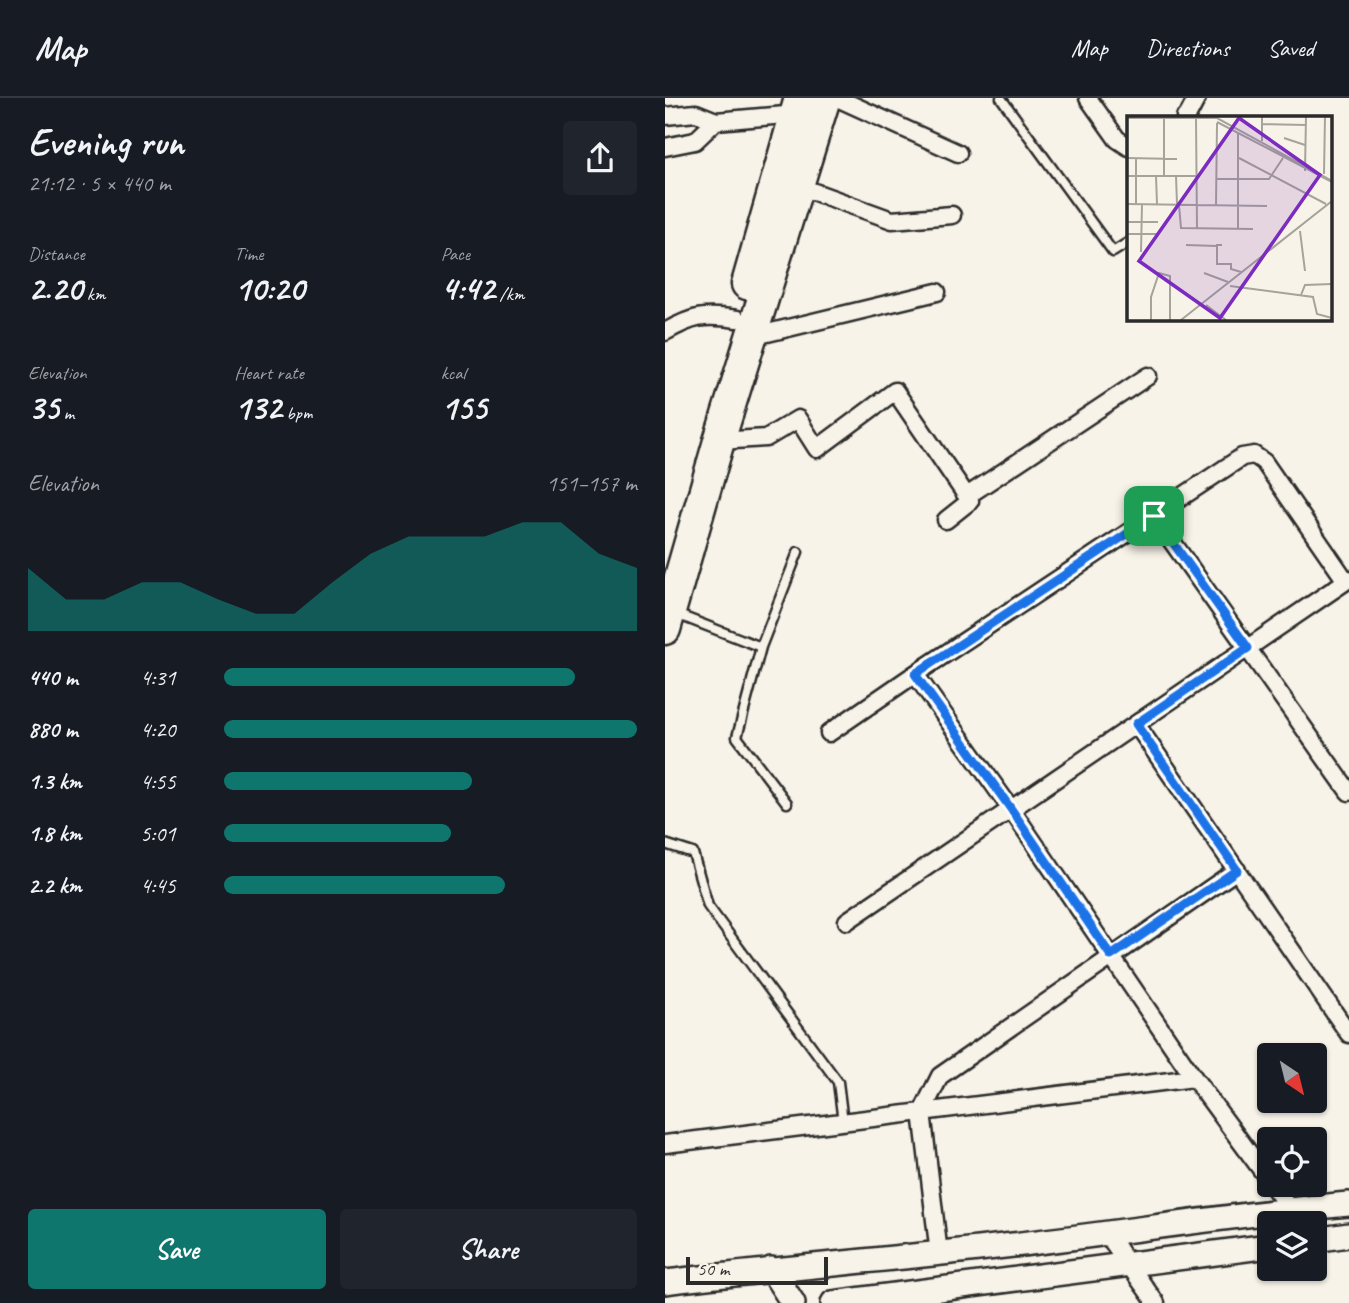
<!DOCTYPE html>
<html lang="en">
<head>
<meta charset="utf-8">
<style>
	:root { --surface:#171b24; --page:#20242c; --text:#f1f3f6; --muted:#9ea1a6; --line:#363941; --accent:#0f766e }
	body { margin:0; font-family:Caveat,sans-serif; background:var(--page); color:var(--text); height:100vh; display:flex; flex-direction:column; font-size:26px; white-space:nowrap }
	* { box-sizing:border-box; margin:0 }
	p { font-size:23px; color:var(--muted) }
	.icon { flex:none; width:38px; height:38px; fill:none; stroke:currentColor; stroke-width:2; stroke-linecap:round; stroke-linejoin:round }
	.map { position:relative; flex:1; overflow:hidden }
	.side { display:flex; flex-direction:column; background:var(--surface); width:665px }
	.side>* { flex:none }
	.needle { width:46px; rotate:145deg }
	.tools { position:absolute; left:592px; top:945px; display:grid; gap:14px }
	.tools a { display:grid; place-items:center; width:70px; height:70px; border-radius:7px; background:var(--surface); box-shadow:0 2px 5px #0004; font-size:35px }
	.scale { position:absolute; left:21px; bottom:18px; width:142px; box-sizing:border-box; padding-left:7px; border:4px solid #2b2b2b; border-top:0; font-size:19px; line-height:24px; white-space:nowrap; color:#2b2b2b; -webkit-text-stroke:5px #f7f3e8; paint-order:stroke }
	.pin { position:absolute; display:grid; place-items:center; width:60px; height:60px; color:#fff; margin:-30px; border-radius:14px; box-shadow:0 4px 10px #0006 }
	.round { display:grid; place-items:center; flex:none; width:74px; height:74px; border-radius:7px; background:var(--page) }
	.summary { display:flex; align-items:center; justify-content:space-between; height:119px; padding:0 28px }
	h1 { font-size:38px; font-weight:700; line-height:52px }
	.metrics { display:grid; grid-template-columns:repeat(3,1fr); gap:10px; height:119px; padding:7px 28px }
	.metrics div { display:grid; align-content:center }
	.metrics b { font-size:35px; font-weight:700 }
	.metrics small { font-size:19px; font-weight:400 }
	.metrics p { font-size:19px }
	.chart { height:196px; padding:14px 28px }
	.chart p { display:flex; justify-content:space-between }
	.chart svg { width:100%; height:126px; margin-top:7px; fill:var(--accent); opacity:.7 }
	.button { display:flex; gap:14px; margin-top:auto; padding:14px 28px }
	.button a { flex:1; height:80px; border-radius:7px; background:var(--accent); color:#fff; font-size:28px; font-weight:700; line-height:80px; text-align:center }
	.button a+a { background:var(--page); color:var(--text) }
	ul { padding:0 28px; list-style:none; font-size:23px }
	li { display:grid; grid-template-columns:112px 84px 1fr; align-items:center; height:52px }
	li i { height:18px; border-radius:9px; background:var(--accent) }
	header { display:flex; align-items:center; gap:42px; box-sizing:border-box; height:98px; padding:0 35px; background:var(--surface); border-bottom:2px solid var(--line) }
	header strong { font-size:33px }
	nav { display:flex; gap:38px; margin-inline-start:auto; font-size:24px }
	main { display:flex; flex:1; min-height:0 }
	.map>svg:first-child { display:block }
	.lines { fill:none; stroke-linecap:round; stroke-linejoin:round }
	.lane-casing { stroke:#2b2b2b; stroke-width:13 }
	.street-casing { stroke:#2b2b2b; stroke-width:21 }
	.secondary-casing { stroke:#2b2b2b; stroke-width:28 }
	.highway-casing { stroke:#2b2b2b; stroke-width:35 }
	.lane { stroke:#f7f3e8; stroke-width:8 }
	.street { stroke:#f7f3e8; stroke-width:16 }
	.secondary { stroke:#f7f3e8; stroke-width:23 }
	.highway { stroke:#f7f3e8; stroke-width:30 }
	.route-casing { stroke:#fff; stroke-width:14 }
	.route { stroke:#1a73e8; stroke-width:9 }
	.inset-road { fill:none; stroke:#a5a39c; stroke-width:2 }
	.view { fill:#7b2cbf; fill-opacity:0.15; stroke:#7b2cbf; stroke-width:3.5 }
	.inset-edge { fill:none; stroke:#2b2b2b; stroke-width:3.5 }
</style>
</head>
<body>
<header>
<strong>Map</strong>
<nav><a>Map</a><a>Directions</a><a>Saved</a></nav>
</header>
<main>
<section class="side">
<div class="summary"><div><h1>Evening run</h1><p>21:12 · 5 × 440 m</p></div><a class="round"><svg class="icon" aria-label="share" viewBox="0 0 24 24"><path d="M12 15V3M7 8l5-5 5 5M5 13v7h14v-7"/></svg></a></div>
<div class="metrics">
<div><p>Distance</p><b>2.20<small> km</small></b></div>
<div><p>Time</p><b>10:20</b></div>
<div><p>Pace</p><b>4:42<small> /km</small></b></div>
</div>
<div class="metrics">
<div><p>Elevation</p><b>35<small> m</small></b></div>
<div><p>Heart rate</p><b>132<small> bpm</small></b></div>
<div><p>kcal</p><b>155</b></div>
</div>
<div class="chart"><p><span>Elevation</span>151–157 m</p>
<svg viewBox="0 0 160 44" preserveAspectRatio="none"><path d="M0 44V22L10 33L20 33L30 27L40 27L50 33L60 38L70 38L80 27L90 17L100 11L110 11L120 11L130 6L140 6L150 17L160 22V44z"/></svg>
</div>
<ul>
<li><b>440 m</b>4:31<i style="width:85%"></i></li>
<li><b>880 m</b>4:20<i style="width:100%"></i></li>
<li><b>1.3 km</b>4:55<i style="width:60%"></i></li>
<li><b>1.8 km</b>5:01<i style="width:55%"></i></li>
<li><b>2.2 km</b>4:45<i style="width:68%"></i></li>
</ul>
<div class="button"><a>Save</a><a>Share</a></div>
</section>
<div class="map">
<svg width="684" height="1205" viewBox="0 0 684 1205">
	<rect width="100%" height="100%" fill="#f7f3e8"/>
	<filter id="ink" filterUnits="userSpaceOnUse"><feTurbulence type="fractalNoise" baseFrequency=".0143" numOctaves="2"/><feDisplacementMap in="SourceGraphic" scale="14" xChannelSelector="R" yChannelSelector="G"/><feConvolveMatrix kernelMatrix="1 2 1 2 8 2 1 2 1" color-interpolation-filters="sRGB"/></filter>
	<g filter="url(#ink)">
		<g class="lines">
			<defs>
				<path id="lane" d="M336 0 448 154 464 144
					M11 516 96 549
					M122 705 72 639 96 549 133 454
					M0 746 28 755 43 808 173 984 178 1024"/>
				<path id="street" d="M172 0 293 55
					M423 0 452 41 464 49
					M0 18 31 15 51 23 131 16
					M520 19 523 17 532 0
					M0 49 30 43 51 23
					M133 88 227 122 287 117
					M0 234C28 218 39 216 72 221
					M86 239 272 194
					M54 343 101 340 133 321 152 351 230 293 305 403 281 422
					M302 398 483 278
					M489 418 684 694
					M250 576 346 711 529 980 604 1082
					M471 626 684 936
					M164 635 250 576 577 359 589 357 599 364 681 483
					M182 823 684 481
					M0 1046 529 980
					M607 1087 625 1111 640 1125
					M442 1136 491 1205
					M274 1156 257 1014 275 978 572 772"/>
				<path id="secondary" d="M649 1142 684 1137
					M106 1171 128 1205
					M0 1184C116 1170 232 1161 348 1147 460 1134 572 1116 684 1106
					M168 1205 604 1148"/>
				<path id="highway" d="M82 186 135 0
					M0 531 54 343 160 0"/>
			</defs>
			<use href="#lane" class="lane-casing"/>
			<use href="#street" class="street-casing"/>
			<use href="#secondary" class="secondary-casing"/>
			<use href="#highway" class="highway-casing"/>
			<use href="#lane" class="lane"/>
			<use href="#street" class="street"/>
			<use href="#secondary" class="secondary"/>
			<use href="#highway" class="highway"/>
		</g>
	</g>
	<g class="lines" filter="url(#ink)">
		<defs>
			<path id="route" d="M489 418 583 550 471 626 572 772 446 858 346 711 250 576Z"/>
		</defs>
		<use href="#route" class="route-casing"/>
		<use href="#route" class="route"/>
	</g>
	<g transform="translate(462 18)">
		<rect width="205" height="205" fill="#f7f3e8"/>
		<path class="inset-road" d="M135 0V25M0 2H90L205 65M69 2 70 112M90 6 205 66M135 8 179 9M111 17V113M157 22 178 29M0 42 50 43M112 42 199 88M178 55 179 0M197 58 198 0M0 60H69M29 60 30 88M37 60V2M49 60 50 88M90 63H142L156 42M0 88 140 90M9 88V42M52 89 54 112 126 113M89 89 90 7M0 106H31M173 115 178 155M0 118H30M59 129 90 130M95 129H90V148H104V153L114 156M14 136 15 88M77 157 101 166M103 170 186 181 190 198 205 202M174 179 178 169 205 168M79 189 99 204M24 204V181L32 157 43 160V204M54 204 205 85"/>
		<path class="view" d="M112 2 193 59 93 202 12 145Z"/>
		<rect width="205" height="205" class="inset-edge"/>
	</g>
</svg>
<div class="tools">
<a><svg class="needle" viewBox="-14 -14 28 28"><path d="M0-13l5 13h-10z" fill="#e53935"/><path d="M0 13l5-13h-10z" fill="#9ea1a6"/></svg></a>
<a><svg class="icon" aria-label="locate" viewBox="0 0 24 24"><circle cx="12" cy="12" r="6"/><path d="M12 2v4M12 18v4M2 12h4M18 12h4"/></svg></a>
<a><svg class="icon" aria-label="layers" viewBox="0 0 24 24"><path d="M12 4l9 5-9 5-9-5zM3 14l9 5 9-5"/></svg></a>
</div>
<div class="scale">50 m</div>
<div class="pin" style="left:489px;top:418px;background:#1e9e55"><svg class="icon" aria-label="arrive" viewBox="0 0 24 24"><path d="M6 21V4h12l-3 4 3 4H6"/></svg></div>
</div>
</main>
</body>
</html>
